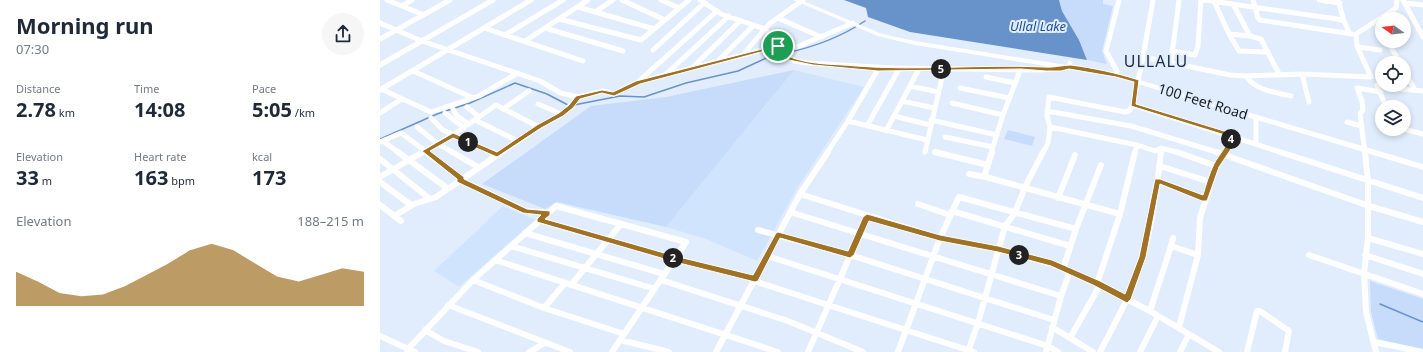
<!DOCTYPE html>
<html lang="en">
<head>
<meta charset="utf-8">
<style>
	:root { --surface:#fff; --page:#f6f6f7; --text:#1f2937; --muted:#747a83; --accent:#a07225 }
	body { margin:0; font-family:"Noto Sans",sans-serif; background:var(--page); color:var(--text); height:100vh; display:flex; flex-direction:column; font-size:15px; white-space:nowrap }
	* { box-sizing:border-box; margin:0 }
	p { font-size:13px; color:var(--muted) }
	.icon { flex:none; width:22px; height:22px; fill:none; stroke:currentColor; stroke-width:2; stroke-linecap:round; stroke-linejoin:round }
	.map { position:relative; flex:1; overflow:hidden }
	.details { display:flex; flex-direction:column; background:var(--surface); width:380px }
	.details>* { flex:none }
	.needle { width:26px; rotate:285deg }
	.fabs { position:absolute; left:995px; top:12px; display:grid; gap:8px }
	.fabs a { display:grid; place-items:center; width:36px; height:36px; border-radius:50%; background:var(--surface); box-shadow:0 2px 6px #0003; font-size:20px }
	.pin { position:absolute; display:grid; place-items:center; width:34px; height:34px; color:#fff; margin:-17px; border:2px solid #fff; border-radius:50%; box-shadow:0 1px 4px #0007 }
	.km { position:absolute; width:20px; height:20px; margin:-10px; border-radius:50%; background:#222; color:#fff; font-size:11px; line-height:20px; text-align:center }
	.round { display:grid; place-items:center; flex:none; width:42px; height:42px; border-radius:21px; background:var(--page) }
	.head { display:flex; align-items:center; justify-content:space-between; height:68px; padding:0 16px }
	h1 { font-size:22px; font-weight:700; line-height:30px }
	.stats { display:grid; grid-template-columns:repeat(3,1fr); gap:6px; height:68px; padding:4px 16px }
	.stats div { display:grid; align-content:center }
	.stats b { font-size:20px; font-weight:700 }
	.stats small { font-size:11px; font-weight:400 }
	.stats p { font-size:11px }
	.chart { height:112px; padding:8px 16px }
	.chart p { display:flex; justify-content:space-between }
	.chart svg { width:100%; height:72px; margin-top:4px; fill:var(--accent); opacity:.7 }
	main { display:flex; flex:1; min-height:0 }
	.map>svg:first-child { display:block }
	.built { fill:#d1e4fe }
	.green { fill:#c6dcfa }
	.water { fill:#6892ca }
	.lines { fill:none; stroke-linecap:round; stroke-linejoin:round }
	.stream { stroke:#6892ca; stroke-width:1.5 }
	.minor-far1 { stroke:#fff; stroke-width:5 }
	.minor { stroke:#fff; stroke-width:6 }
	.major { fill:#fff; fill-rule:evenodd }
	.route { fill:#a07225; stroke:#fff; fill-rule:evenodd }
	.labels { text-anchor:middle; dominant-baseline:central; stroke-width:4; stroke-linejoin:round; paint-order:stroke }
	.far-water-label { font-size:13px; font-style:italic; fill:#195094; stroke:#e1edfd }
	.street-label { font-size:14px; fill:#171c23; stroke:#e1edfd }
	.quarter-label { font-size:16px; letter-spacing:1px; fill:#232e3d; stroke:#e1edfd }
</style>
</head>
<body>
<main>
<section class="details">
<div class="head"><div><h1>Morning run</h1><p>07:30</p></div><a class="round"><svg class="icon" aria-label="share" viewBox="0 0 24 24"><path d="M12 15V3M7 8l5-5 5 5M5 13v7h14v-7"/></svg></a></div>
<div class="stats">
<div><p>Distance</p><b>2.78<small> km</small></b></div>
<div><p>Time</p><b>14:08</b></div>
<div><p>Pace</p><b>5:05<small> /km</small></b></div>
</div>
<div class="stats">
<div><p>Elevation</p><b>33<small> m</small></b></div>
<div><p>Heart rate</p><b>163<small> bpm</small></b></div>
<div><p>kcal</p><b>173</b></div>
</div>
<div class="chart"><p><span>Elevation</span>188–215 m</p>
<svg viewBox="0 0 160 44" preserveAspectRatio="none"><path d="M0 44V23L10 29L20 36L30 38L40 37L50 32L60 25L70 18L80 10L90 6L100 10L110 18L120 26L130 29L140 25L150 21L160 23V44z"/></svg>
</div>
</section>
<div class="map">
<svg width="1043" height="352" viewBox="0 0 1043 352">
	<rect width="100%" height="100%" fill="#e1edfd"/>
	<path class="built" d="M414 70 484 87 416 190 377 261 326 239 286 227Z
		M123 206 155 220 79 287 54 271Z"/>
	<path class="green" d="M679 0H723V4L733 6 722 51 727 64 707 60 699 40 682 11Z
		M414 70 286 227 177 202 165 209 102 184 211 106 286 97Z
		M628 130 655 137 652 146 624 139Z
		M990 281 1043 299V349L998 339 991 312Z"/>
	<path class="water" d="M464 0H679L682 11 699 40 707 60 530 32 488 17 486 8Z"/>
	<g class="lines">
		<path class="stream" d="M406 53C434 47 461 37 485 21
			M194 105 240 96 264 97 306 83 358 71 393 55 402 54
			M0 139 57 114 90 103 135 83 167 94 188 105
			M1000 304 1043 322"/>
		<path class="minor-far1" d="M7 0 44 15
			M242 0 285 20
			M281 0 299 8
			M320 0 341 14 385 29 406 56 415 61 426 63 514 68 661 70 689 67 690 63
			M824 0 957 19 964 21 970 34
			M873 0 878 18 880 20 972 34
			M939 0 960 3
			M958 0 964 21
			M1023 0 1043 37
			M834 1 849 34 870 36 853 4
			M1025 3 1043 5
			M22 6 32 0
			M198 7 274 29
			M215 12 233 0
			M398 18 441 37
			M179 19 261 40 309 0
			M0 23 42 41 160 81 181 93 198 97 223 91 234 94 258 82 398 46 411 48 419 46 473 23
			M104 28 203 61
			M165 28 243 51
			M849 34 859 51 888 52
			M125 35 183 0
			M870 36 881 39 899 74
			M0 39 70 0
			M145 41 208 0
			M978 47 1000 50
			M1012 49 1020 63
			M273 50 323 4
			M792 51 815 55 818 46 821 0
			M363 55 389 24 423 0
			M763 57 773 0
			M339 60 373 26
			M791 63 799 0
			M0 65 113 0
			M312 68 360 21
			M33 71 93 98
			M737 71 726 51 739 0
			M1024 71 1035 90
			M922 74 929 102
			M285 75 349 16
			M866 76C876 91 895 92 911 96
			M606 77 635 83
			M259 81 337 11
			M997 85 1006 107
			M1005 85H1013L1021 89 1043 91
			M530 86 558 92
			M580 88 629 98
			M1 89 51 112 99 96 138 73
			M0 90 151 0
			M522 101 554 108
			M572 103 623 115
			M158 104 181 114
			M753 105 763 57 850 75 866 76 922 74 991 77 977 46 976 34 1016 8 1017 0
			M87 107 99 117
			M73 109 77 116 89 124
			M123 109 149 91
			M667 111 751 126 840 153
			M0 113 22 99
			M65 113 84 128
			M514 116 550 125
			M876 117V143
			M51 118 63 130 113 153
			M95 120 138 141
			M551 120 617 135
			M468 121 547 140
			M967 122 981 126
			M487 126 519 69
			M37 127 58 144 74 153
			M670 127 757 145 775 151 781 148 800 153
			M1024 129 1043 134
			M506 131 539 69
			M565 137 613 147
			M3 141 19 153
			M0 142 21 133 48 153
			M545 152 564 69
			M555 152 559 153
			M42 153 73 135 116 105 159 127
			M121 153 159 127 181 115 198 97
			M447 153 468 121 498 69
			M611 153 623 115 641 68
			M663 153 668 143 670 127 667 116 669 97 745 112 749 111 753 105 903 153
			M755 153 757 145
			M780 153 781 148
			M845 153 850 144 852 135
			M985 153 980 114 983 110 982 101 977 88 1001 92"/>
		<path class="minor" d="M18 152 67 188
			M46 152 82 179
			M72 152 98 167
			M111 152 117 155
			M555 152 608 165
			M612 152 605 174 606 177 740 214
			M797 152 836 166 820 218 818 255 799 327
			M836 152 989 206 1043 222
			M900 152 1043 198
			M985 152 988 181V238L984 273 986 312 996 352
			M0 159 50 199
			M780 166 830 182
			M836 166 845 152
			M589 174 606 177
			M0 177 43 152
			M80 180 146 211 168 213
			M778 181 825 199
			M0 182 31 205
			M420 194 560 238 618 249 672 264 717 284 770 311 839 352
			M678 198 695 155
			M538 204 570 215
			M0 205 21 221
			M572 211 690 246
			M410 212 681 296
			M14 216 34 204 56 197 122 152
			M159 220 295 259 375 279
			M378 230 470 255 674 320
			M145 233 284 274
			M793 238 791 246 818 255
			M988 238 1043 254
			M131 246 275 289
			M929 255 1043 294
			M985 255 1043 274
			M387 256 668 346 678 352
			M115 260 398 352
			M683 269 696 229 721 165
			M93 280 164 308 244 334
			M281 280 408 321 483 352
			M374 281 594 352
			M717 284 740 214 755 152
			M191 285 241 224
			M68 305 190 352
			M164 308 185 283
			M770 311 791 246
			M672 327 713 352
			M45 330 64 341 98 352
			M0 336 35 352
			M690 338 720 285
			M240 340 289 352
			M994 342 1042 352
			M27 350 93 280 176 206 306 242 232 352
			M149 352 165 343
			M336 352 420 194 448 152
			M428 352 487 217
			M518 352 560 238 579 197 696 229
			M588 352 598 323 625 226 635 213 645 187 663 152
			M666 352 681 296 690 271
			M720 352C732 329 744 307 754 283 770 242 776 196 781 152
			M760 352 778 316
			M800 352 809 334
			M867 352 877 311H880L909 331 905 352"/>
		<path class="major" d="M413 0H421L502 34 535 41 736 73 1043 164V170L735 77 535 45 498 36Z"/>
	</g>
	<path class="route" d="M398 45C404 48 406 56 413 58 433 65 456 64 476 66 539 71 601 64 664 67 673 68 683 65 691 65 714 68 737 73 759 80L756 104 854 134 853 146 839 167 827 201H822L780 184 766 257 751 299 747 303 715 286 671 266 618 252 560 241 489 221 474 255 470 258 400 238 378 281 375 282 295 262 157 222V219L161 215 143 213 77 182V179L42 151 73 133 117 152 157 125 179 113 189 105 196 96 222 90 233 92 256 81ZM396 48 402 56 409 60 433 65 498 71 641 69 666 71H681L689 69 736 77 754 82 751 106 848 136C847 148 839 154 834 164 829 174 826 185 823 195L780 179H775L759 257 745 294 720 281 672 260 618 246 560 235 487 214 483 217 468 251 398 232 396 233 373 275 295 256 165 219 170 215V211L147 209 84 179V177L50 151 73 138 117 157 161 128 183 116 193 108 200 99 222 93 234 96 260 84Z"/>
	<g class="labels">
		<g class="far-water-label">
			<text x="658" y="26">Ullal Lake</text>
		</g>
		<g class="street-label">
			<text transform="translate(823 101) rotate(17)">100 Feet Road</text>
		</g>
		<g class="quarter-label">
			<text x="776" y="61">ULLALU</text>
		</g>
	</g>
</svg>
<div class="fabs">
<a><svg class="needle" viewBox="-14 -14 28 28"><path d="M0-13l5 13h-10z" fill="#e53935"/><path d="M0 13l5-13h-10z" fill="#747a83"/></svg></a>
<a><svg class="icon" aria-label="locate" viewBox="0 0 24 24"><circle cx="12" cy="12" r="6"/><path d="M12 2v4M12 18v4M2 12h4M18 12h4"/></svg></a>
<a><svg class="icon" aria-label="layers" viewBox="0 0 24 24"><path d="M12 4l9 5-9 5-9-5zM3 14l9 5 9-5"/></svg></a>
</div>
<div class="pin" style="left:398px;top:46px;background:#1e9e55"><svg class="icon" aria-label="arrive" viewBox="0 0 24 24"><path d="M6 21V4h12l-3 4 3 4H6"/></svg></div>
<b class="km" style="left:88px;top:142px">1</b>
<b class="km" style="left:293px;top:258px">2</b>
<b class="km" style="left:639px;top:255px">3</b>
<b class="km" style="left:851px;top:139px">4</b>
<b class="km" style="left:561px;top:69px">5</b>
</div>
</main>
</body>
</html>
